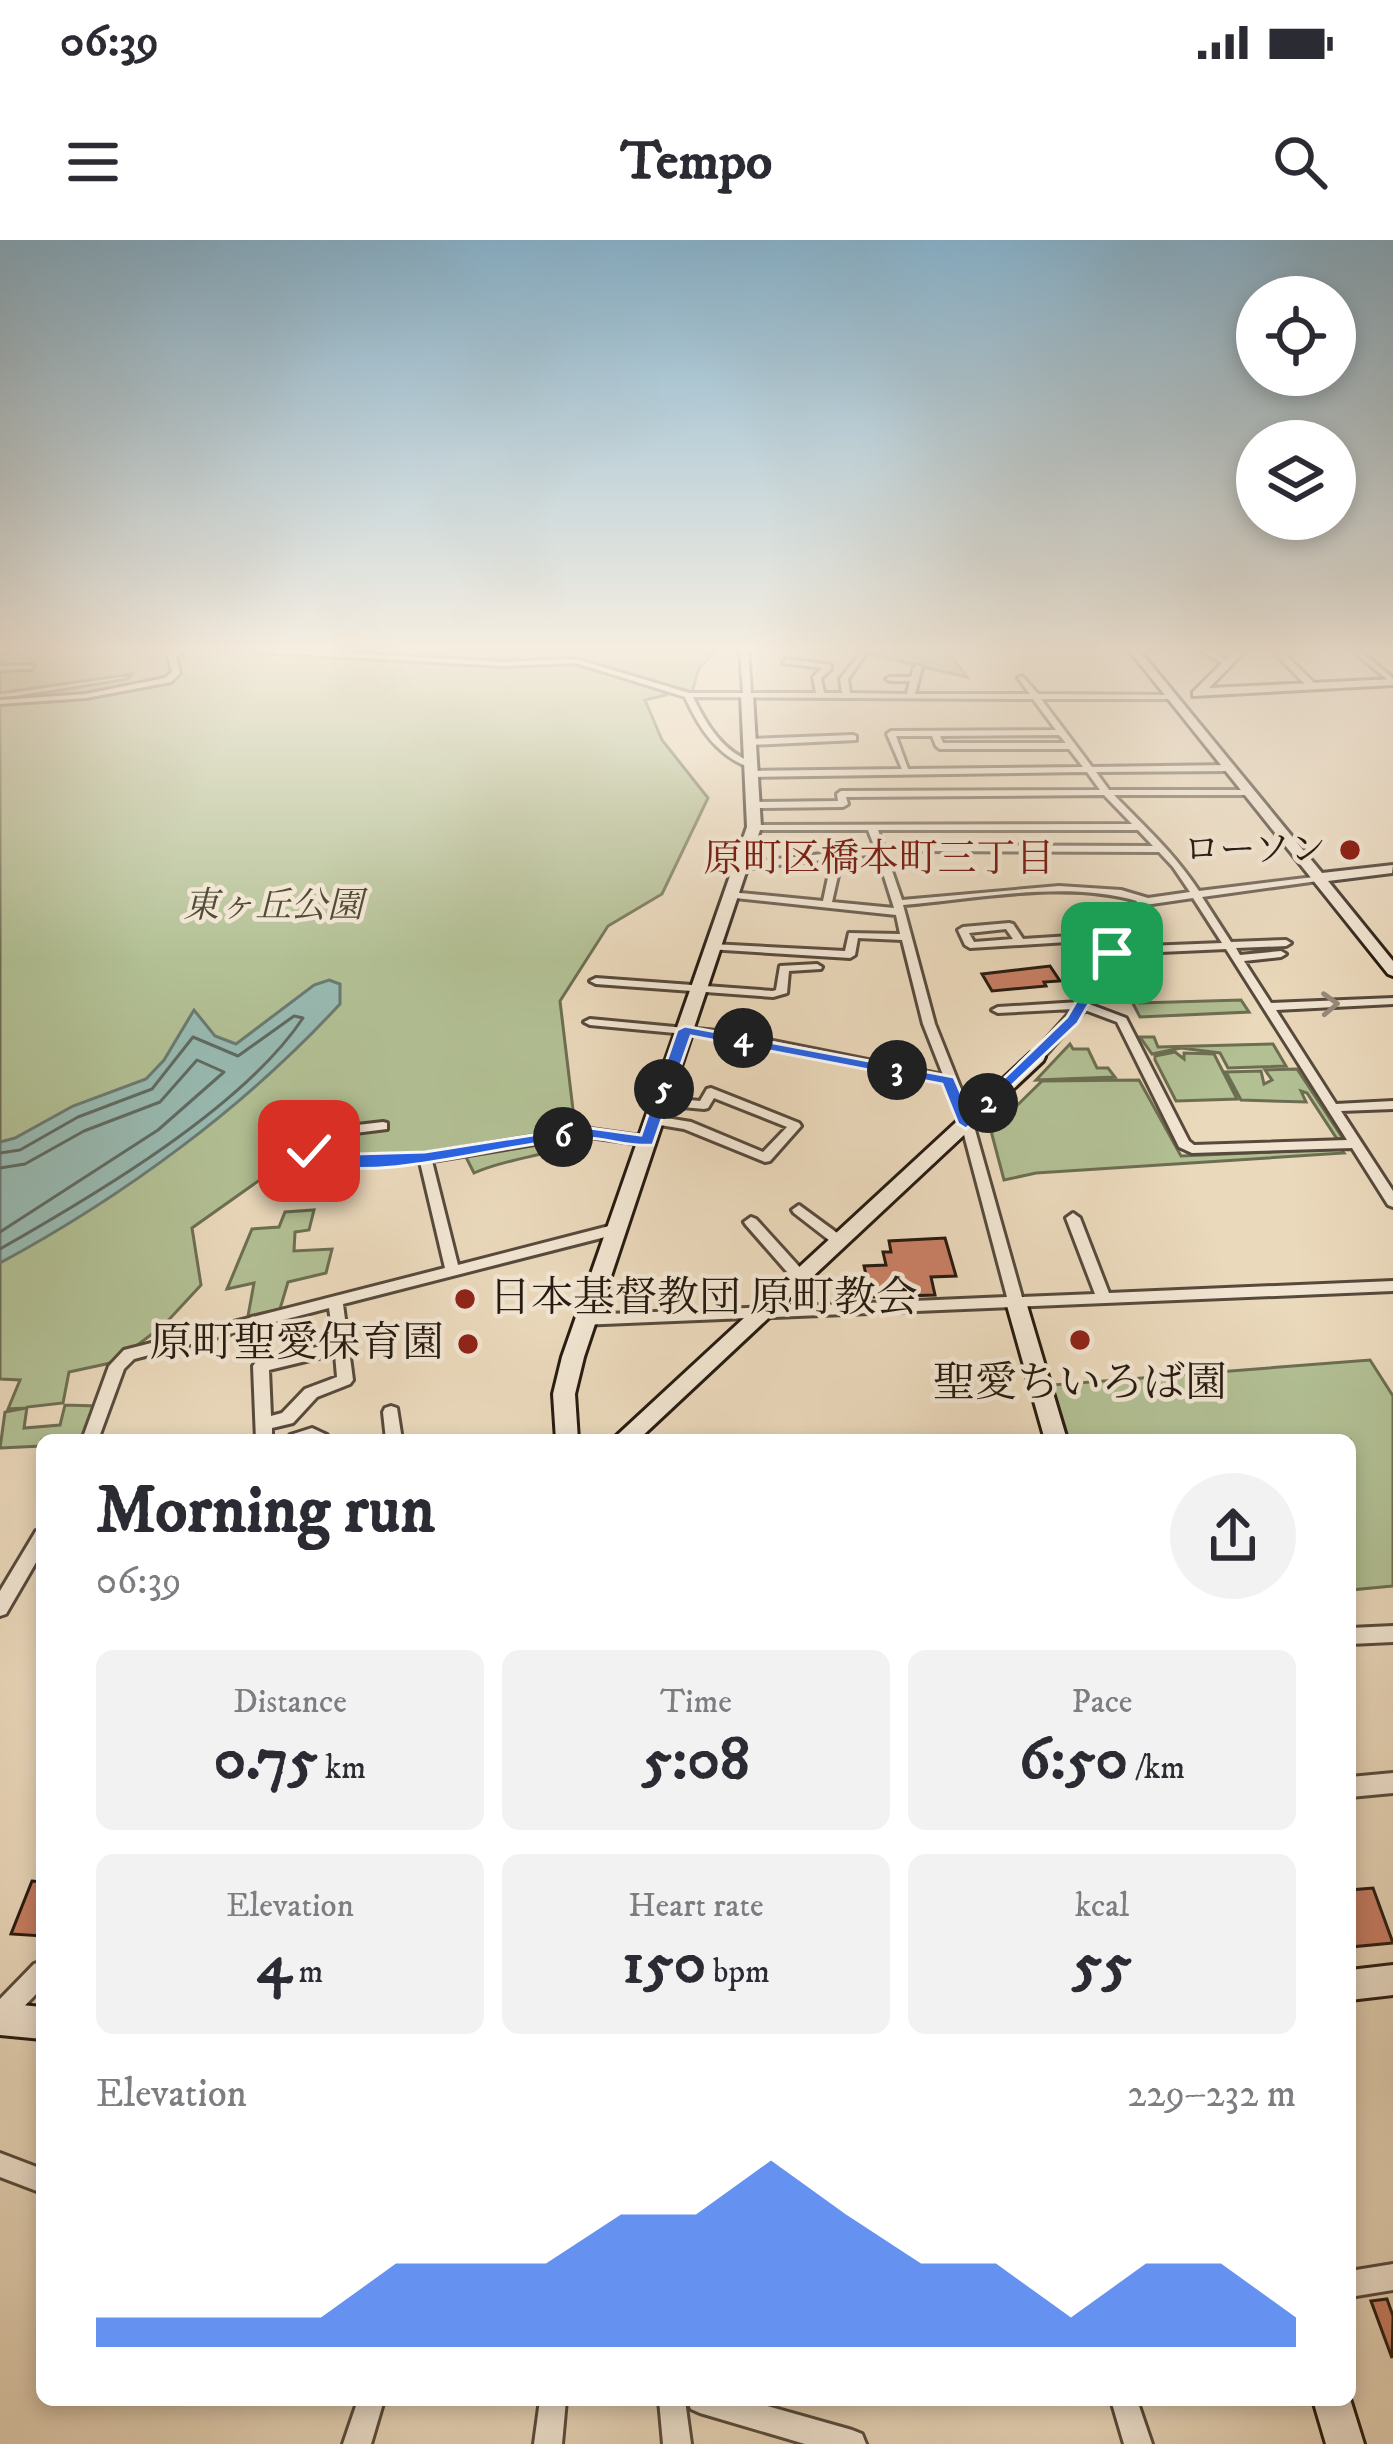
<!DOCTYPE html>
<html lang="en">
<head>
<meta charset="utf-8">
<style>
	:root { --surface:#fff; --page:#f2f2f3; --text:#2b2b33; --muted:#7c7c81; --accent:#2563eb }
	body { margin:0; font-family:"IM FELL DW Pica","Noto Serif JP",serif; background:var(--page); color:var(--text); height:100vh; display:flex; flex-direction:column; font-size:45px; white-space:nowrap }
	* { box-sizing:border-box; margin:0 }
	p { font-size:39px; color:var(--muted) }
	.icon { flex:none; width:66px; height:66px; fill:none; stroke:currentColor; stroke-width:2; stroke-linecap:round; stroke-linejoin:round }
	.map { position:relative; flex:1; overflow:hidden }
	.panel { position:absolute; left:36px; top:1194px; width:1320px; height:972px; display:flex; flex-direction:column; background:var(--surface); border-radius:18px; box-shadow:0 6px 18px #0003 }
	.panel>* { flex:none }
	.fabs { position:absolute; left:1236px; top:36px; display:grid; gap:24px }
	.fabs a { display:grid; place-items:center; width:120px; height:120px; border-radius:50%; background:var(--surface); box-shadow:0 6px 18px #0003; font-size:60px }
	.pin { position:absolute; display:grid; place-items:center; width:102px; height:102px; color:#fff; margin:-51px; border-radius:24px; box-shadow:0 6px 18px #0006 }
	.km { position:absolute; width:60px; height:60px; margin:-30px; border-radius:50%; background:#222; color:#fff; font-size:33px; line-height:60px; text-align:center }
	.round { display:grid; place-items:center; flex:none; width:126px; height:126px; border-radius:63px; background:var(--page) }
	.headline { display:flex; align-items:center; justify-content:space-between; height:204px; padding:0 60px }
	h1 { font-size:66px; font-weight:700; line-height:90px }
	.stats { display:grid; grid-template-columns:repeat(3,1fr); gap:18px; height:204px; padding:12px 60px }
	.stats div { display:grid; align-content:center; border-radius:18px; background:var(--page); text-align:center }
	.stats b { font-size:60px; font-weight:700 }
	.stats small { font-size:33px; font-weight:400 }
	.stats p { font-size:33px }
	.chart { height:336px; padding:24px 60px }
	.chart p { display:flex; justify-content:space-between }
	.chart svg { width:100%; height:216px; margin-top:12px; fill:var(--accent); opacity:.7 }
	.status { display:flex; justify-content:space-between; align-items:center; height:84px; padding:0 60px; background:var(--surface); direction:ltr }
	.status svg { height:33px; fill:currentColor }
	header { display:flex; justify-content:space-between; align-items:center; height:156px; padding:0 60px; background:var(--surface); font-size:54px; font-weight:700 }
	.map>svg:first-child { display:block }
	.green { fill:#b2c094; stroke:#6c6e52; stroke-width:3 }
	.water { fill:#98bab2; stroke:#6a7a72; stroke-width:3 }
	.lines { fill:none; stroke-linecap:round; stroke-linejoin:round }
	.shore { stroke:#5f6a62; stroke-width:3 }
	.building { fill:#ca7f65; stroke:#261b11; stroke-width:3 }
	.street-casing { stroke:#574a3c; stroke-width:6 }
	.secondary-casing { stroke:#261b11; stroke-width:6 }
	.street { fill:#f2e6d3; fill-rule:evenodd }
	.secondary { fill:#f2e6d3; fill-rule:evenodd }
	.oneway { stroke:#968b7c }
	.route { fill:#2563eb; stroke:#fff; stroke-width:3 }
	.poi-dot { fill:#8f2418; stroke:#f2e6d3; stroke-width:4.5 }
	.labels { text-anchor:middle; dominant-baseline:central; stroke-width:9; stroke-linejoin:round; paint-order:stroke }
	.far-poi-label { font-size:36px; fill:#261b11; stroke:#f2e6d3; text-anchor:end }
	.far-park-label { font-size:36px; font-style:italic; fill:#504d38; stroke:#f2e6d3 }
	.far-neighbourhood-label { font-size:39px; fill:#7a1f14; stroke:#f2e6d3 }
	.poi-label { font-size:42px; fill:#261b11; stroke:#f2e6d3; text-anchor:start }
</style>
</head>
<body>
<div class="status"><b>06:39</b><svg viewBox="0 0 49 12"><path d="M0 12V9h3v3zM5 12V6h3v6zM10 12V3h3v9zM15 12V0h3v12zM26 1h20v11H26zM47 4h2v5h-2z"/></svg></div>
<header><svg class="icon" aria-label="menu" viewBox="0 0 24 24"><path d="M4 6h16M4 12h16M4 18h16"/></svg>Tempo<svg class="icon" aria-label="search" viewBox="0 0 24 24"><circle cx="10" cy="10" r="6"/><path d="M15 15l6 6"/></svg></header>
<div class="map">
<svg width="1393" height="2204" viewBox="0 0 1393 2204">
	<rect width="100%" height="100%" fill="#ebd9bc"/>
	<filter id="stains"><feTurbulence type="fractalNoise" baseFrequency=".00167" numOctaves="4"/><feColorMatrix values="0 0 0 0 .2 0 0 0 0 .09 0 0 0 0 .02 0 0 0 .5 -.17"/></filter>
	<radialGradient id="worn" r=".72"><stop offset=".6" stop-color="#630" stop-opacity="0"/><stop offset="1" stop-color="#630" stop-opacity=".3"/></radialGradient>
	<path class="green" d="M0 410H247L509 426 569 423 663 450 666 455 645 460 662 500 708 558 662 654 608 686 560 761 577 903C542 917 508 918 474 933L465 915 330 925 292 917 192 988 201 1045 164 1085 115 1122 69 1132 63 1163 27 1167 24 1188 60 1185 65 1165 97 1166 85 1200H42V1206L0 1208 5 1172 26 1168 8 1169 20 1140 0 1139V460L128 439 132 434 0 453V423L7 413Z
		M270 410H717L699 428 692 452 581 419 500 422Z
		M852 410H947L967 437Z
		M1128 754 1139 763 1241 760 1249 772 1140 777Z
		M1140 797H1154L1158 807 1273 804 1286 826 1228 828 1220 813 1181 808 1152 814Z
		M1070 804 1073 809H1088L1097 828H1108L1115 837 1036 840Z
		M1175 812 1184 819V813L1214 814 1237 859 1176 861 1155 820V816Z
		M1297 829 1342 897V899H1337L1307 853 1301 851 1306 862 1241 860 1226 832 1261 831 1264 844 1272 840 1265 830Z
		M1139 840 1181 916 1341 909 1344 913 1036 933 1004 940 991 891 1042 841Z
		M314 970 309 990 295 992 294 1011 332 1009 326 1033 288 1042 280 1069 248 1076 254 1043 227 1049 252 989 279 987 285 972Z
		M1370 1120 1393 1156V1346L1350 1350V1200H1069L1052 1145Z"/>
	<path class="water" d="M329 740 340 744V764C244 868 124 956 0 1023V902L15 898 73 866 146 839 164 820 194 770 215 796 236 804 314 745Z"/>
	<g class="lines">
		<path class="shore" d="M0 913 20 910 78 877 152 849 193 797 238 816 294 776 303 778C243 868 95 955 0 1009
			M0 928 25 924 84 891 160 862 197 820 224 832 158 890 0 992"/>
	</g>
	<path class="building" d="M1050 726 1060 741 1044 742 1046 746 992 751 982 734Z
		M945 998 956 1036 931 1037 935 1055 871 1057 864 1026 886 1025 883 1012H891L889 1001Z
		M32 1641 42 1642V1696L11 1694Z
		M1373 1648 1393 1703 1350 1707V1650Z
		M1387 2059 1393 2076 1392 2118 1371 2061Z"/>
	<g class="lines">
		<defs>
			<path id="street" d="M177 410H186L176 417 180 433 171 442 86 458 0 464V460L86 454 165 438 172 432 168 416Z
				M253 410H295L503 422 576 419 689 453H743L740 410H748L751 453H816L813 437 822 428 783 423 786 419 831 425V429L821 438 824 453H842L840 439 861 413 865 415 848 439 850 453 907 454 910 441H890L886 439 890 437H911L914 427 918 425 922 427 915 454H1030L1018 438 1022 436 1038 454 1176 455V459H1041L1092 527 1230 525 1234 528 1230 531 1096 532 1109 550H1253L1254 552 1250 555H1114C1145 587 1174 613 1199 651L1322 636 1323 638 1318 641 1202 657 1231 702 1286 700 1291 703 1286 706 1236 708 1240 715 1281 711 1286 714 1281 717 1244 721 1271 763 1393 758V764L1276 770 1336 864 1393 861V869L1341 871 1393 951V967L1388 965 1352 908 1192 913 1179 907 1117 782 1085 770 1041 820H1033V814L1073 769 998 773 992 770 998 767 1079 762 1115 699 970 708 965 705 958 690 963 687 1009 683 1013 684 1023 699 1118 693 1137 661C1065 640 977 659 903 665L935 784 970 872 1022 1057 1095 1054 1066 978 1073 973 1080 978 1109 1053 1393 1041V1051L580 1085 578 1081 580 1077 585 1075 1007 1057 958 872 946 843 728 798 590 785 584 782 590 779 728 792 943 835 923 784 902 700 858 698 855 715 850 718 708 709 707 707 712 704 845 711 849 693 900 694 896 675 726 657 725 655 730 652 823 661 832 619 741 629 736 626 741 623 875 608 868 590H754L749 587 751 585 1132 584 1104 555 846 557 848 564 843 567 753 568 748 565 753 562 838 561 837 554 841 551 1100 550 1087 532 751 537 747 534 751 531 902 529 887 494 891 491 1056 490 1033 459 693 457C707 486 723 512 754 523L755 525 751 528C717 516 699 488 685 457L576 423 503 426 257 412ZM1059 495 1066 503H943L940 496ZM896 496H932L936 506 940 509H1069L1083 527 908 529ZM878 590H1138L1153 606 922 605 917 608 922 611 1159 612 1173 627 1190 652 1148 658 1121 650 1059 646 902 660ZM877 614 894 668 832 662 842 618ZM1193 658 1222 703 1121 707 1145 665ZM1006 689 1013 699 974 702 969 693ZM1226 709 1347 900 1194 905 1189 901 1126 778 1089 764 1117 714Z
				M1201 410H1210L1232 423 1225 425Z
				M1351 410H1359L1393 438V444Z
				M1279 414H1285L1316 445V449H1310L1279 418Z
				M34 425 31 429 0 430V426Z
				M853 495 856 496V500L750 505 746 502 750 499Z
				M817 724 822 727 821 729 789 731 787 753 773 757 596 744 590 741 596 738 773 751 776 750 780 726Z
				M711 848 799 883 801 886 770 921 765 922 684 889 654 884 648 880 654 876 691 882 763 912 787 887 714 858 708 868 704 869 661 865 655 861 661 857 700 861 707 849Z
				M383 882 387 883V889L347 894 318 908 316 914 327 917 425 914 583 888 647 897 653 901 647 905 583 896 432 921 458 1025 617 984 624 989 617 994 343 1064 353 1140 350 1144 317 1157 293 1183 272 1188V1200H256L253 1126 256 1122 261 1120 334 1103 329 1068 134 1119 124 1129 98 1200H82L109 1126 124 1110 445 1028 420 922 327 925 304 920 303 917 307 903 340 887ZM335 1114 337 1137 305 1149 282 1173 271 1176 269 1130Z
				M799 965 844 998 846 1001 844 1004H834L794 973 792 970Z
				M751 977 756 979 805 1033 807 1037 805 1041H795L746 985 744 982Z
				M391 1166 397 1168 402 1200H386L383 1172 385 1168Z
				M312 1188 327 1195 329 1200H288L290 1195Z
				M42 1289V1312L6 1374 0 1376V1351L36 1291Z
				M1393 1386V1402L1350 1404V1388Z
				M1393 1533V1553L1350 1557V1537Z
				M42 1721V1748L8 1783 0 1786V1759L34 1724Z
				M0 1913 42 1929V1953L0 1937Z
				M1393 2024V2050L1350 2057V2031Z
				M358 2160H384L371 2204H343Z
				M540 2160H566L562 2204H534Z
				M659 2160H685L691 2204H663Z
				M687 2160H746L852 2190 862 2194 866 2204H805L700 2173 691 2169Z
				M1111 2160H1137L1152 2204H1124Z"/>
			<path id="secondary" d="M1129 410H1139L1322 633 1393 625 1392 633 1328 641 1393 721V736L1388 734Z
				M1235 410H1246L1209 448 1393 439V445L1193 456V452Z
				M747 452 753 455 761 587 584 1117 575 1154 578 1200H556L553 1154 562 1117 747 587 741 455Z
				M1037 812 1045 817 1043 821 638 1200H612L1031 813Z
				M1016 1054 1026 1062 1067 1200H1045L1006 1062Z
				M1393 1725V1755L1350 1760V1730Z
				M0 1763 42 1767V1799L0 1795Z
				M1350 2159 1364 2204H1326L1313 2160Z"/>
		</defs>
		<use href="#street" class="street-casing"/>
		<use href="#secondary" class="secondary-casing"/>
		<use href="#street" class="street"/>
		<use href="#secondary" class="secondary"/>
	</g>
	<defs><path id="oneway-chevron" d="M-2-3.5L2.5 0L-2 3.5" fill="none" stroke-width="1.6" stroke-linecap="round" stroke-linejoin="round" transform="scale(3)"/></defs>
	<use class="oneway" href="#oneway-chevron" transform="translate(1330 764) rotate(-2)"/>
	<linearGradient id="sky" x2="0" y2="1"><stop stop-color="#88b6d2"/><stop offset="0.57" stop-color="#f6eee1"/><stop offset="1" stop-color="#f6eee1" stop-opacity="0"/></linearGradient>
	<rect width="1393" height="719" fill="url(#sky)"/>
	<path class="route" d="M1107 710 1118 713 1078 783 966 889 958 884 942 844 691 796 653 905C628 908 603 896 578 898 489 906 396 941 306 924L301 911 309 905 319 915 425 912 583 887 641 895 677 790 685 786 954 837 969 872 1067 777Z"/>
	<g class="poi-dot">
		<circle cx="1350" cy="610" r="12"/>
		<circle cx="465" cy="1059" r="12"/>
		<circle cx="1080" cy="1100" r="12"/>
		<circle cx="468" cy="1104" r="12"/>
	</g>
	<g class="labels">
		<g class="far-poi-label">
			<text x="1326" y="610">ローソン</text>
		</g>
		<g class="far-park-label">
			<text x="273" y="666">東ヶ丘公園</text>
		</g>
		<g class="far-neighbourhood-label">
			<text x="879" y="619">原町区橋本町三丁目</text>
		</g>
		<g class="poi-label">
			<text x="489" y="1059">日本基督教団 原町教会</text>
			<text x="444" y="1104" text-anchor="end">原町聖愛保育園</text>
			<text x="1080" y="1144" text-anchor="middle">聖愛ちいろば園</text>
		</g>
	</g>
	<rect width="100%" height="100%" filter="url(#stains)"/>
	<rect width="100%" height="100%" fill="url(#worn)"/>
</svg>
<div class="fabs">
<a><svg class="icon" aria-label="locate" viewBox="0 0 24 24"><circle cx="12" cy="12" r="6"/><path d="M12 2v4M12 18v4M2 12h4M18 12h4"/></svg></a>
<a><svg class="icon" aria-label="layers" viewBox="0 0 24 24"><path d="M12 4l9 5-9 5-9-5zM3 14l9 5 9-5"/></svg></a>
</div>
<div class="pin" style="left:1112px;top:713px;background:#1e9e55"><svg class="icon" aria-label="arrive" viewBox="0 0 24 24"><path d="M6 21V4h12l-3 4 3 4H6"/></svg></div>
<div class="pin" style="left:309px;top:911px;background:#d93025"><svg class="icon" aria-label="check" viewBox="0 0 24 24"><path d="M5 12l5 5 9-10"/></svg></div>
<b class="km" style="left:988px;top:863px">2</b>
<b class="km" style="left:897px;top:830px">3</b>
<b class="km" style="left:743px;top:798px">4</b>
<b class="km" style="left:664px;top:849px">5</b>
<b class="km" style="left:563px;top:897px">6</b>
<section class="panel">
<div class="headline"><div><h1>Morning run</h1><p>06:39</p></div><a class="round"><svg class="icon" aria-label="share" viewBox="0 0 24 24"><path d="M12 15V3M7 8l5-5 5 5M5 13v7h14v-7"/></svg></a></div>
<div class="stats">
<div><p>Distance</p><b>0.75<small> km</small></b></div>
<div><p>Time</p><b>5:08</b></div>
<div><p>Pace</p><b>6:50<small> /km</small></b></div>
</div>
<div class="stats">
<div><p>Elevation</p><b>4<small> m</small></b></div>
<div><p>Heart rate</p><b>150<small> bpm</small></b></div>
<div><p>kcal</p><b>55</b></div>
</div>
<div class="chart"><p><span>Elevation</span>229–232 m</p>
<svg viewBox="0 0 160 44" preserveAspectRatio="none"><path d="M0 44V38L10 38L20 38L30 38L40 27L50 27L60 27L70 17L80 17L90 6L100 17L110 27L120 27L130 38L140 27L150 27L160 38V44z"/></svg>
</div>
</section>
</div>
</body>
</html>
